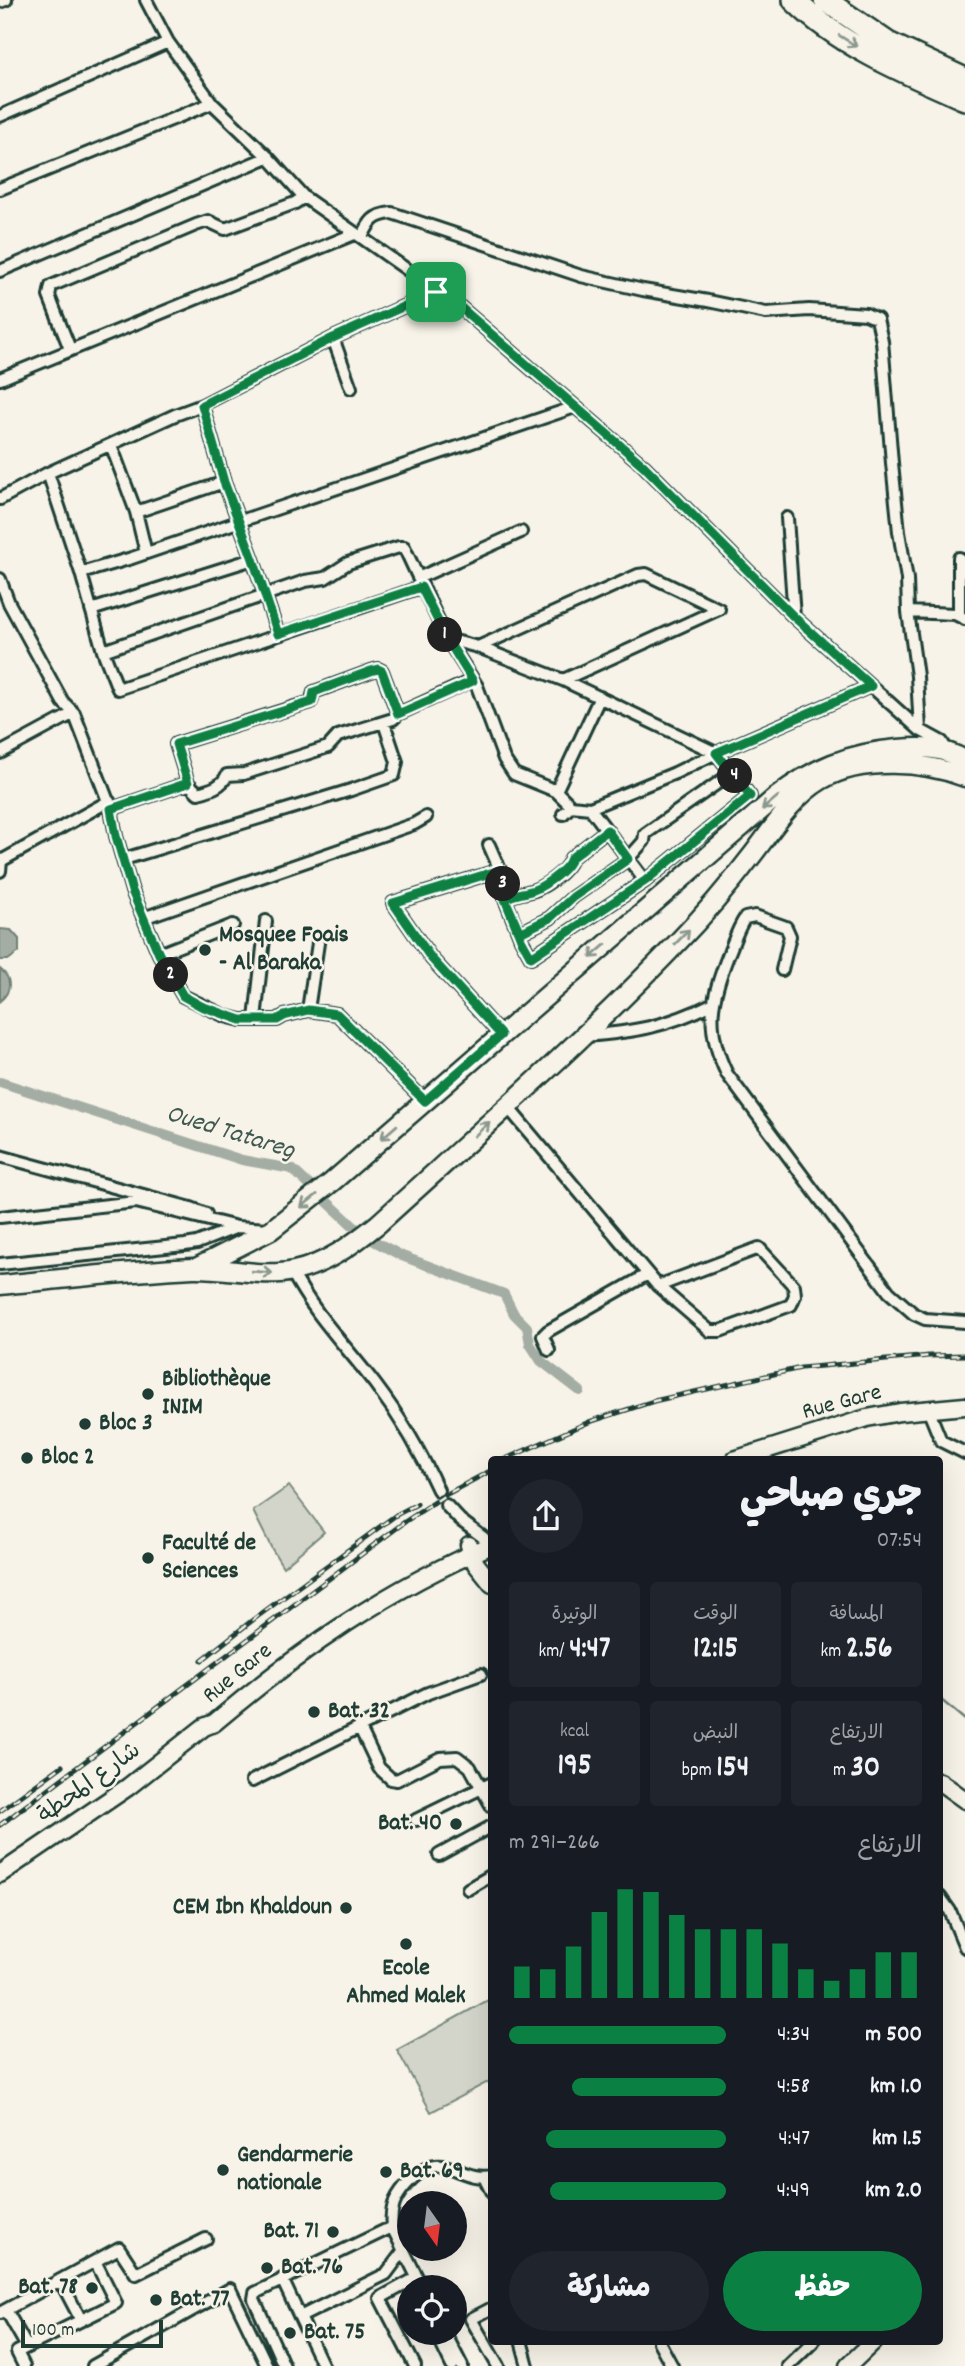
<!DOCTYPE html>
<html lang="ar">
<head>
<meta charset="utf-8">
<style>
	:root { --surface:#171b24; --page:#20242c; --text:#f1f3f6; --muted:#9ea1a6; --accent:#0b8043 }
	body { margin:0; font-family:Dekko,"Playpen Sans Arabic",sans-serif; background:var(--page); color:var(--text); direction:rtl; height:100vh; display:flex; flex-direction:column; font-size:26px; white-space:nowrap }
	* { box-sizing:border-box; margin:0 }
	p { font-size:23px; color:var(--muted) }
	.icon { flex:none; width:38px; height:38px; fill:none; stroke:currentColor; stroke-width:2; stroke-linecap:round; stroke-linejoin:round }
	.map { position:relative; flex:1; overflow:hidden; direction:ltr }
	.panel { position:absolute; left:488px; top:1456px; width:455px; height:889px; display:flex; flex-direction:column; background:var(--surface); border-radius:7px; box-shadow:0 7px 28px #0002; direction:rtl }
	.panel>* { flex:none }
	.needle { width:46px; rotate:166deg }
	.tools { position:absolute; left:397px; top:2191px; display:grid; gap:14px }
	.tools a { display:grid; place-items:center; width:70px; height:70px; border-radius:50%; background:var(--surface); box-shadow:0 7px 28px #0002; font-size:35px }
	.scale { position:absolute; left:21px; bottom:18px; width:142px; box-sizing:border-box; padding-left:7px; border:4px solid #1f3d34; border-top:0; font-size:19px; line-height:24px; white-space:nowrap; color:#1f3d34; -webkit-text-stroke:5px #f7f3e8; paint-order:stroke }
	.pin { position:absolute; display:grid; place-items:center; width:60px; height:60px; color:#fff; margin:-30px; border-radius:14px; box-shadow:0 4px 10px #0006 }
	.km { position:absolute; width:35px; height:35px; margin:-18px; border-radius:50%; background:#222; color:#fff; font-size:19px; line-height:35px; text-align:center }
	.round { display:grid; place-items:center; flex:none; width:74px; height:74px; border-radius:37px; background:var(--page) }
	.headline { display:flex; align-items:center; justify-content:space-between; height:119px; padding:0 21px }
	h1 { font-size:38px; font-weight:800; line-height:52px }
	.figures { display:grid; grid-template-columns:repeat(3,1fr); gap:10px; height:119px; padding:7px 21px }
	.figures div { display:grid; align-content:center; border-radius:7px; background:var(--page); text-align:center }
	.figures b { font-size:30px; font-weight:800 }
	.figures small { font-size:19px; font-weight:400 }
	.figures p { font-size:19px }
	.chart { height:196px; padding:14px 21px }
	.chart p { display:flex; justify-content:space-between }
	.chart svg { width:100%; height:126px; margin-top:7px; stroke:var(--accent); stroke-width:6 }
	.action { display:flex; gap:14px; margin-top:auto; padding:14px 21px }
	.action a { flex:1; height:80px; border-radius:42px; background:var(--accent); color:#fff; font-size:28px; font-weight:800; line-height:80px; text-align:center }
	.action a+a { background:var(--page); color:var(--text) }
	ul { padding:0 21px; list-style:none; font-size:23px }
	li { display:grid; grid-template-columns:112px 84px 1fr; align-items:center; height:52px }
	li i { height:18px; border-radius:9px; background:var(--accent) }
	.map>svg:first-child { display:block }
	.green { fill:#d3d5ca; stroke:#79897f; stroke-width:2 }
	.water { fill:#a4ada3; stroke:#6f8077; stroke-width:2 }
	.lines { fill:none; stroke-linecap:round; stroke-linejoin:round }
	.stream { stroke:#6f8077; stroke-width:2.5 }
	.canal { stroke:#a4ada3; stroke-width:10 }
	.street-casing { stroke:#1f3d34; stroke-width:16 }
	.secondary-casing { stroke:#1f3d34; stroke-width:21 }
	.primary-casing { stroke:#1f3d34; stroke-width:23 }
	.highway-casing { stroke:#1f3d34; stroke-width:26 }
	.street { stroke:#f7f3e8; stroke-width:10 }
	.secondary { stroke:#f7f3e8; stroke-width:16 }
	.primary { stroke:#f7f3e8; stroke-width:18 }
	.highway { stroke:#f7f3e8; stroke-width:21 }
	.rail-casing { stroke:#1f3d34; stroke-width:5 }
	.rail { stroke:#f7f3e8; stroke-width:2.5; stroke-dasharray:8; stroke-linecap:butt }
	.oneway { stroke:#8b988e }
	.route-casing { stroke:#fff; stroke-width:14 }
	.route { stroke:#0b8043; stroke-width:9 }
	.poi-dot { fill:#1f3d34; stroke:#f7f3e8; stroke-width:2.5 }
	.labels { text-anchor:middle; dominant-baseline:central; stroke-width:5; stroke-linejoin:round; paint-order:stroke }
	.poi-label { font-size:24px; font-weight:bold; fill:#1f3d34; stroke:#f7f3e8; text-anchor:start }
	.street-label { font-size:24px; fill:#1f3d34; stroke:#f7f3e8 }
	.water-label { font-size:26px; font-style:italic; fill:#405950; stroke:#f7f3e8 }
</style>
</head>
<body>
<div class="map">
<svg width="965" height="2366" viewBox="0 0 965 2366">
	<rect width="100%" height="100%" fill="#f7f3e8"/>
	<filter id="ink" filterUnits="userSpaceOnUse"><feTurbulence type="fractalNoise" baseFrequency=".0143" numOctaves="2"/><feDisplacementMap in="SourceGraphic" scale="14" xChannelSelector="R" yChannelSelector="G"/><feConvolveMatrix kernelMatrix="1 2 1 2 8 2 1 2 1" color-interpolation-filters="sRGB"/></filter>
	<g filter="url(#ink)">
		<path class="green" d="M289 1486 324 1532 283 1567 272 1549 253 1511Z
			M492 1998V2080L431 2112 397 2050Z"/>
		<path class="water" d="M0 929 11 930 19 939V952L8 960H0Z
			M0 969C12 978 12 991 0 1001Z"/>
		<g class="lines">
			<path class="stream" d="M940 1699 965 1720"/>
			<path class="canal" d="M0 1082 242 1160 292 1169 363 1235 402 1256 504 1294 514 1314 527 1327 530 1344 541 1361 580 1391"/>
			<defs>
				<path id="street" d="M146 0 168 42 212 103 268 157 304 197 460 307 644 466 794 617 920 730 942 742 947 751
					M0 2 6 0
					M0 116 168 42
					M0 189 212 103
					M362 237C370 221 373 215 392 213L581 276 643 290 708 301 766 313 809 310 866 314 877 319 882 341 892 463 899 532 907 579 908 612 917 676 920 730
					M0 271 268 157
					M333 338 351 388
					M70 349 49 296 51 286 196 225 208 221 225 229 295 203 304 197
					M0 379 354 234
					M202 405 224 482 253 559 278 634
					M111 445 136 512
					M48 473 81 573 103 651 118 689 421 587
					M0 499 48 473 175 415 202 405 333 338 436 292
					M787 518 794 617
					M146 553 136 512 224 482
					M959 558V615
					M81 573 132 558 575 407
					M418 578 521 532
					M0 579 9 603 63 702 74 713 111 809 116 836 132 891 159 954 183 996 225 1016 241 1020H277L284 1016 308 1010 337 1014 425 1101
					M91 610 253 559
					M908 612 955 614 965 619
					M447 639 478 647 563 680 716 753 750 796 645 881 531 957 521 939 505 899
					M478 647 638 575 646 574 719 609
					M103 651 305 581 325 578 348 563 399 547H404L447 639 477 686 504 759 514 774 556 791 571 806
					M563 680 719 609
					M0 753 74 713
					M188 783 176 744 311 702 314 692 371 671 378 669 382 671 398 714
					M556 791 600 697
					M590 808 645 881
					M111 809 188 783 198 793C209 790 222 787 227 775L244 774 328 747 338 736 393 719 398 714 473 680
					M563 814 571 806 590 808 675 773 716 753 871 686
					M489 845 500 870 505 899C514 894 518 894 527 892 541 890 567 872 571 858L607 830
					M124 859 351 790 394 775 397 762 384 723
					M500 870 393 903 431 958 501 1035
					M0 871 1 861 109 801
					M143 918 414 824 426 817
					M520 933 550 918 573 897 628 859 644 841 645 834 732 773
					M159 954 233 925
					M782 970 790 936 786 927 755 916 745 918C738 928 734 941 729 953 711 999 704 1027 727 1074L889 1292 914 1314 925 1319 965 1322
					M308 1010 318 943
					M255 1019 266 921
					M584 1036C634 1032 666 1027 712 1004
					M507 1106 658 1286 710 1331H720L791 1305 795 1295 794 1286 759 1248 658 1286
					M0 1156 191 1208 206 1214
					M0 1217 136 1202 237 1227
					M0 1264 185 1245 197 1243 237 1227 268 1229
					M292 1272C314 1314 346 1346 375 1384 400 1417 421 1452 438 1490
					M549 1350 543 1336 548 1331 648 1274
					M930 1414 941 1441 965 1453
					M446 1505 460 1520 484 1538
					M359 1726 379 1768 391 1779 397 1780 440 1758 457 1757 470 1767 492 1807
					M252 1781 428 1693 481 1674
					M416 1820 492 1783
					M439 1855 492 1826
					M468 1889 492 1875
					M940 1897 950 1911 965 1947
					M484 2177 492 2193
					M282 2279 323 2366
					M60 2280 81 2320
					M414 2287 411 2281 380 2298 415 2366
					M422 2287 392 2227C390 2210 394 2199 405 2186 443 2143 457 2183 492 2176
					M492 2308 471 2319 498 2366
					M6 2310 27 2347 17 2352 24 2366
					M0 2313 119 2248 136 2274 206 2239
					M300 2317 386 2274 404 2250
					M436 2333 452 2366
					M445 2333 462 2366
					M659 2342 672 2366
					M522 2344 528 2366
					M27 2347 116 2303 95 2261
					M93 2366 230 2289 267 2366
					M284 2366 254 2299 255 2293 392 2227
					M788 2366 813 2342"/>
				<path id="secondary" d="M734 1460 867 1418 900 1412 965 1406
					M469 1545 476 1564 492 1584
					M940 1782 965 1800
					M0 1874 128 1787 204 1727 214 1723C299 1651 389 1588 492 1545
					M848 2366 873 2342"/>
				<path id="primary" d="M198 1267 271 1230 332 1182 775 798C812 768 850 753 898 749 923 747 942 747 965 760
					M0 1285C64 1279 128 1271 193 1268 226 1267 262 1278 294 1271 327 1264 353 1244 378 1224 479 1132 583 1041 678 942 704 915 728 887 750 858 772 830 791 798 821 780 861 757 923 761 965 777"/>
				<path id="highway" d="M794 0C840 46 906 73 965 99
					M825 0 888 43 965 79"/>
			</defs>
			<use href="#street" class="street-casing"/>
			<use href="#secondary" class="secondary-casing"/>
			<use href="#primary" class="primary-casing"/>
			<use href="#highway" class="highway-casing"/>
			<use href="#street" class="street"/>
			<use href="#secondary" class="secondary"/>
			<use href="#primary" class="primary"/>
			<use href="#highway" class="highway"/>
			<defs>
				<path id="rail" d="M503 1460 589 1422 654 1401 801 1368 929 1356 965 1355
					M202 1660 254 1619 396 1515 417 1504
					M0 1811 62 1766
					M0 1825 406 1521 447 1494 492 1470"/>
			</defs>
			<use href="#rail" class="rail-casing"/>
			<use href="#rail" class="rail"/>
		</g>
		<defs><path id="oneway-shaft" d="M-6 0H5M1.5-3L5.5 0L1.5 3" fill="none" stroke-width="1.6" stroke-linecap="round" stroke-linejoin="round" transform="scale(1.75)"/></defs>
		<g class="oneway">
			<use href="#oneway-shaft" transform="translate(848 41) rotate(32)"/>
			<use href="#oneway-shaft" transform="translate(770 803) rotate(140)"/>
			<use href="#oneway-shaft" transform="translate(682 937) rotate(-46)"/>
			<use href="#oneway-shaft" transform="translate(598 951) rotate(139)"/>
			<use href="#oneway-shaft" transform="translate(482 1129) rotate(-43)"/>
			<use href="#oneway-shaft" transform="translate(389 1132) rotate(139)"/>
			<use href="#oneway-shaft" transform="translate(309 1201) rotate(141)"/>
			<use href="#oneway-shaft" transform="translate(262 1272) rotate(5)"/>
		</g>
	</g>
	<g class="lines" filter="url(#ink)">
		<defs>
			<path id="route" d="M436 292 333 338 202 405 224 482 253 559 278 634 421 587 447 639 473 681 398 714 382 671 378 669 371 671 314 692 312 702 176 744 188 783 111 809 116 836 132 891 159 954 183 996 201 1006 241 1020H277L284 1016 308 1010 337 1014 425 1101 501 1035 431 958 393 903 500 870 505 899 520 933 550 918 573 897 628 859 607 830 571 858C568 870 540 890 527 892 518 894 514 894 505 899L521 939 531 957 645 881 750 796 716 753 871 686 794 617 644 466 460 307 436 292"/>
		</defs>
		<use href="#route" class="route-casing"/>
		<use href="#route" class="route"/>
	</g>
	<g class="poi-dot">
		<circle cx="205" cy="950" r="7"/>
		<circle cx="148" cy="1394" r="7"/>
		<circle cx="85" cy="1424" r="7"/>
		<circle cx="27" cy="1458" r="7"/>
		<circle cx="148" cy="1558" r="7"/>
		<circle cx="314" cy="1712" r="7"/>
		<circle cx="456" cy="1824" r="7"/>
		<circle cx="346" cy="1908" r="7"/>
		<circle cx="406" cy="1944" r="7"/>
		<circle cx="223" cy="2170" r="7"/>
		<circle cx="386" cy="2172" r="7"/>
		<circle cx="333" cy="2232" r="7"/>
		<circle cx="267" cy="2268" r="7"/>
		<circle cx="92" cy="2288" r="7"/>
		<circle cx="156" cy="2300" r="7"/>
		<circle cx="290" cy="2333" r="7"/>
	</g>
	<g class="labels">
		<g class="poi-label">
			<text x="219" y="936">Mosquee Foais<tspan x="219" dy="28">- Al Baraka</tspan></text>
			<text x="162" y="1380">Bibliothèque<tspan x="162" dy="28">INIM</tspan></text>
			<text x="99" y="1424">Bloc 3</text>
			<text x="41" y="1458">Bloc 2</text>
			<text x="162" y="1544">Faculté de<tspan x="162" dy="28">Sciences</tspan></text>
			<text x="328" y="1712">Bat. 32</text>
			<text x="442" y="1824" text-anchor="end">Bat. 40</text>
			<text x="332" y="1908" text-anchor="end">CEM Ibn Khaldoun</text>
			<text x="406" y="1969" text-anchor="middle">Ecole<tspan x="406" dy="28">Ahmed Malek</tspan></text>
			<text x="237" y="2156">Gendarmerie<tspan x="237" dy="28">nationale</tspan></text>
			<text x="400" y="2172">Bat. 69</text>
			<text x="319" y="2232" text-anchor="end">Bat. 71</text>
			<text x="281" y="2268">Bat. 76</text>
			<text x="78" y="2288" text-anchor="end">Bat. 78</text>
			<text x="170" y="2300">Bat. 77</text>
			<text x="304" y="2333">Bat. 75</text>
		</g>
		<g class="street-label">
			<text transform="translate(842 1403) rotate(-15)">Rue Gare</text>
			<text transform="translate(238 1674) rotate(-39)">Rue Gare</text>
			<text transform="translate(90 1784) rotate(-36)">شارع المحطة</text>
		</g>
		<g class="water-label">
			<text transform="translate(230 1133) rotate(17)">Oued Tatareg</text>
		</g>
	</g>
</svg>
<div class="tools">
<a><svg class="needle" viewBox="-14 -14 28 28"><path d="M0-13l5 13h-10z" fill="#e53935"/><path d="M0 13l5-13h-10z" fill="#9ea1a6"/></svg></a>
<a><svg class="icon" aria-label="locate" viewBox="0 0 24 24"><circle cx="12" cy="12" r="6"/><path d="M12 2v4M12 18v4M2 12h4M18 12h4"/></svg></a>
</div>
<div class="scale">100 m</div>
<div class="pin" style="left:436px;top:292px;background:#1e9e55"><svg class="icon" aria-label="arrive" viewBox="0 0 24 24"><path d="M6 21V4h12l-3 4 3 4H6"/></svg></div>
<b class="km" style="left:445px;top:635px">1</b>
<b class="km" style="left:171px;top:975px">2</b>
<b class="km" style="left:503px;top:884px">3</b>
<b class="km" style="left:735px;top:776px">4</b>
<section class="panel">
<div class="headline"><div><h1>جري صباحي</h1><p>07:54</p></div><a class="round"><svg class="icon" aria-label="share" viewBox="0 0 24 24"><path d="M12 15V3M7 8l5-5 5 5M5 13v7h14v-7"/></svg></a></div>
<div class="figures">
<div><p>المسافة</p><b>2.56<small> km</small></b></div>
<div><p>الوقت</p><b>12:15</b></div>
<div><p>الوتيرة</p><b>4:47<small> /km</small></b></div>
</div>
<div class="figures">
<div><p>الارتفاع</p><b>30<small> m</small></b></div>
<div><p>النبض</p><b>154<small> bpm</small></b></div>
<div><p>kcal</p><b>195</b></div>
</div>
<div class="chart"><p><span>الارتفاع</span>266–291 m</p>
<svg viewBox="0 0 160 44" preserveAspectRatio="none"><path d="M5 44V33M15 44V34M25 44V26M35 44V14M45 44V6M55 44V7M65 44V15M75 44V20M85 44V20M95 44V20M105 44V25M115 44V34M125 44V38M135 44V34M145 44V28M155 44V28"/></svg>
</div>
<ul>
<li><b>500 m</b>4:34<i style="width:100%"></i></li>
<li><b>1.0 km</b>4:58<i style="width:71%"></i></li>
<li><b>1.5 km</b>4:47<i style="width:83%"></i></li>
<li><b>2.0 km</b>4:49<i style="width:81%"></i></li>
</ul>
<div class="action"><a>حفظ</a><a>مشاركة</a></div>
</section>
</div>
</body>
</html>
